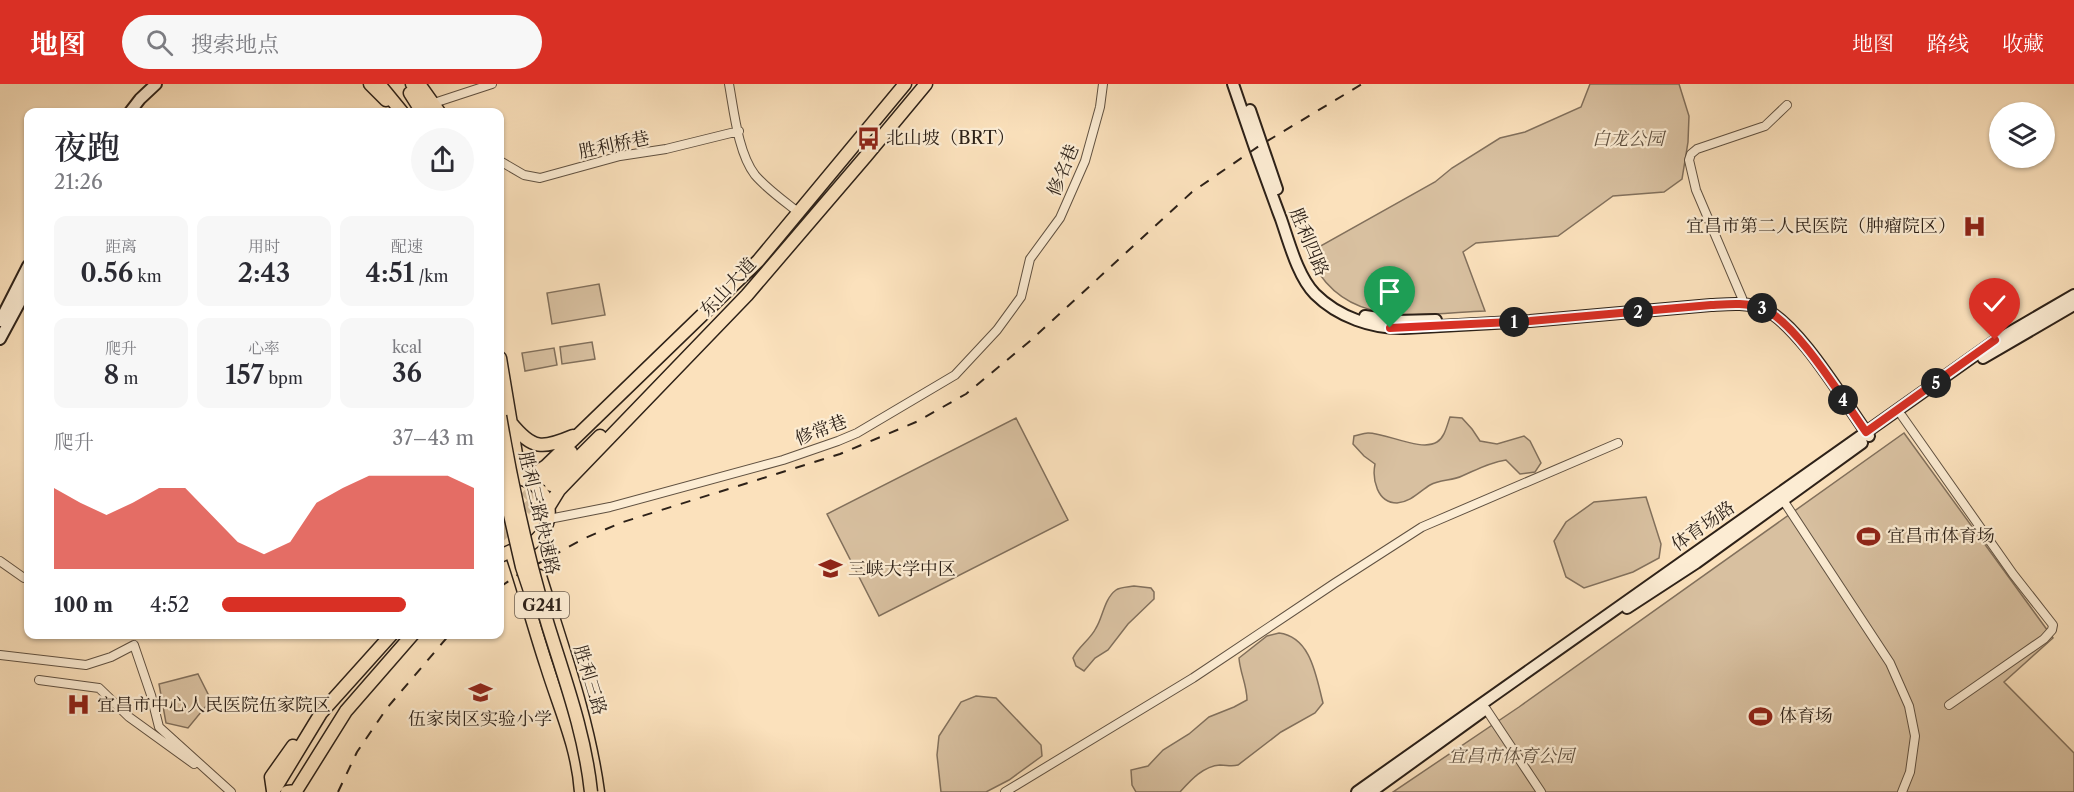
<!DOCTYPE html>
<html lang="zh">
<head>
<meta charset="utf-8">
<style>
	:root { --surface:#fff; --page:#f7f7f7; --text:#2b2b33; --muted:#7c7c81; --accent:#d93025 }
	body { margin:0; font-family:"Libre Caslon Text","Noto Serif SC",serif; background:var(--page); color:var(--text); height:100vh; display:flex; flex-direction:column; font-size:22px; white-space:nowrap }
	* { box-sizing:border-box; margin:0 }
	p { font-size:20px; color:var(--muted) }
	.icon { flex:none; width:33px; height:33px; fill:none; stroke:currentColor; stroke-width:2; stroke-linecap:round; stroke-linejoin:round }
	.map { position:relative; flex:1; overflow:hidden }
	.side { position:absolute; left:24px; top:24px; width:480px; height:531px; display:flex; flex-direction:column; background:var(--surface); border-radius:12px; box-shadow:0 2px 4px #0004 }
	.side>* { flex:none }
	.tools { position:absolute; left:1989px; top:18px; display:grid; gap:12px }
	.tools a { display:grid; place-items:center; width:66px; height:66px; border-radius:50%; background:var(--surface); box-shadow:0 2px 4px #0004; font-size:30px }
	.pin { position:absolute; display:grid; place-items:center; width:51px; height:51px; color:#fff; margin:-62px -26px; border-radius:50% 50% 50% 0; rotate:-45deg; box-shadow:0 0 6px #0007 }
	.pin .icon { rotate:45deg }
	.km { position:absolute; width:30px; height:30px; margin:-15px; border-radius:50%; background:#222; color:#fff; font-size:16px; line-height:30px; text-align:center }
	.round { display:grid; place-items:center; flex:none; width:63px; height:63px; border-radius:32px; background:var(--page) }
	.headline { display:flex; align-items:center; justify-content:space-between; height:102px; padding:0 30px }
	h1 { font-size:33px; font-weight:600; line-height:45px }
	.metrics { display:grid; grid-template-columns:repeat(3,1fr); gap:9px; height:102px; padding:6px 30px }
	.metrics div { display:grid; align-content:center; border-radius:12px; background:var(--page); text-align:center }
	.metrics b { font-size:26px; font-weight:600 }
	.metrics small { font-size:16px; font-weight:400 }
	.metrics p { font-size:16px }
	.chart { height:168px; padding:12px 30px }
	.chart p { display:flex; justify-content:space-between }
	.chart svg { width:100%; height:108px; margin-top:6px; fill:var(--accent); opacity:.7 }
	ul { padding:0 30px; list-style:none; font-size:20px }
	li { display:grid; grid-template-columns:96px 72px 1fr; align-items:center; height:45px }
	li i { height:15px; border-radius:8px; background:var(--accent) }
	header { display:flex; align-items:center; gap:36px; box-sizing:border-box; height:84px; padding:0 30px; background:var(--accent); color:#fff }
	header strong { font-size:28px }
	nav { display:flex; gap:33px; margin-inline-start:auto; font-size:21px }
	.search { width:420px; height:54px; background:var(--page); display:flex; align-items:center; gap:15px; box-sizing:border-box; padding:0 21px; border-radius:33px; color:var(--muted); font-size:22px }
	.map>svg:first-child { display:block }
	.green { fill:#d8c0a0; stroke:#82705c; stroke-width:1.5 }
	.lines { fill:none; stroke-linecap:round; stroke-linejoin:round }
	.primary-tunnel { stroke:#d2bb9b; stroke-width:12; stroke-dasharray:12 6; stroke-linecap:butt }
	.minor-casing { stroke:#605141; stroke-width:10 }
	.secondary-casing { stroke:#2d2118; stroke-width:14 }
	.primary-casing { stroke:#2d2118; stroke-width:15 }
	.trunk-casing { stroke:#2d2118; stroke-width:15 }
	.minor { stroke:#fcecd3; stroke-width:8 }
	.secondary { stroke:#fcecd3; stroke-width:10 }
	.primary { stroke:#fbe1bc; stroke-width:12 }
	.trunk { stroke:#fbe1bc; stroke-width:12 }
	.rail { stroke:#2d2118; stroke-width:2; stroke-dasharray:10 10; stroke-linecap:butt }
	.trunk-bridge-casing { stroke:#2d2118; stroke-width:15; stroke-linecap:butt }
	.trunk-bridge { stroke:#fbe1bc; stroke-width:12 }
	.route-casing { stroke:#fff; stroke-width:12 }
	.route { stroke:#d93025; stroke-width:8 }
	.labels { text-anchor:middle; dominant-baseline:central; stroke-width:4.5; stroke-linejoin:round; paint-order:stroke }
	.shield { fill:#fcecd3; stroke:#6b5e50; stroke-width:1.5 }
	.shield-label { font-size:16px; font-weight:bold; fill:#2d2118 }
	.poi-label { font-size:18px; fill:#2d2118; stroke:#fcecd3; text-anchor:start }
	.park-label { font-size:18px; font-style:italic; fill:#605141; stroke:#fcecd3 }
	.street-label { font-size:18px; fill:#2d2118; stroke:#fcecd3 }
</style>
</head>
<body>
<header>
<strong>地图</strong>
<div class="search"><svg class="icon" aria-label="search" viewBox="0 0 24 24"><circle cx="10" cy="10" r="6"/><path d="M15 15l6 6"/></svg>搜索地点</div>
<nav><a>地图</a><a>路线</a><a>收藏</a></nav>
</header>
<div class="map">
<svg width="2074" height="708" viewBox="0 0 2074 708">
	<rect width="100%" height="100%" fill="#fbe1bc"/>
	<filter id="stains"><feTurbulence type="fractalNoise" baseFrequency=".00333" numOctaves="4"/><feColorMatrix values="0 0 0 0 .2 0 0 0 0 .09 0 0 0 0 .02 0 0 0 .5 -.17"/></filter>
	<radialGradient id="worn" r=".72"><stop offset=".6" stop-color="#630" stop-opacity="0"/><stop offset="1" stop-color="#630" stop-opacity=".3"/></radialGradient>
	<path class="green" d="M1590 0H1679L1689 32 1688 58 1682 95 1664 108 1613 112 1558 152 1476 159 1463 168 1485 227C1416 230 1341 247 1308 169L1435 98 1452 84 1500 54 1525 48 1581 23Z
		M599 200 605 231 552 240 547 209Z
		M592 258 595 275 562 280 560 263Z
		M554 264 557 281 525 287 522 269Z
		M1450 333 1462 334 1472 345 1480 357 1497 360 1524 352 1530 357 1541 379 1535 388 1520 390 1506 376C1488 379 1478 385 1462 392 1452 397 1440 395 1430 401 1420 407 1411 418 1397 419 1377 419 1372 395 1375 380L1364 372 1353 360 1354 352C1359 351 1363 349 1368 349 1387 349 1421 368 1437 358 1445 353 1447 341 1450 333Z
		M1016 334 1068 436 879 532 827 430Z
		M1904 349 2053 554 2004 598 2074 669V708H1393L1519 623Z
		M1646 413 1661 460 1659 474 1633 488 1584 504 1566 493 1554 457 1566 438 1594 418Z
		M1134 502 1151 504 1154 508V515L1128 540 1108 566 1095 574 1084 587 1076 582 1073 574C1078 563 1090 556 1096 544 1103 533 1104 515 1116 506 1120 503 1129 503 1134 502Z
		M1279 549C1311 553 1316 592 1323 619L1315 629 1281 648 1238 681C1231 683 1227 681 1220 681 1203 682 1190 697 1180 708H1136L1132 701 1131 686 1148 682 1163 666 1189 650 1209 633 1234 623 1247 616C1247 601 1240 589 1239 574L1267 552Z
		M198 590 211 616 188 644 166 639 159 600Z
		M976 612 996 614 1041 661 1042 672 1009 696 986 708H941L937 671 939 652 961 618Z"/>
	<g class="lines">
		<path class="primary-tunnel" d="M500 440 543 396
			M500 452 548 404"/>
		<defs>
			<path id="minor" d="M729 0C734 27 738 69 755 91 767 105 784 117 798 128
				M434 19 492 0
				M500 77 524 91 540 94 620 72 666 65 739 47
				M1742 214 1696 106 1689 76 1691 70 1697 65 1765 42 1787 21
				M1902 332 2013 490 2053 541 2052 546 2044 555 1949 621
				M1783 416 1890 579 1909 622 1915 652 1910 688 1902 708
				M549 435 610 423 783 376 838 357 857 349 955 291 997 246 1021 213 1030 175 1060 134 1085 77 1100 23 1103 0
				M0 477 24 494H28
				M0 571 86 581 111 573 134 561 151 611 159 643 231 708
				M39 596 99 604 129 633 194 680
				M1486 625 1541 708
				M1005 708 1193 594 1335 499 1422 443 1618 359"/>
			<path id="secondary" d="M1233 0C1248 45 1264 90 1281 135 1289 158 1298 193 1315 210 1338 233 1373 245 1404 244L1530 237 1711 221C1728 220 1746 218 1762 224 1798 238 1845 319 1869 352
				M1250 26 1277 105
				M130 28 140 15 156 0
				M1365 232 1397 237 1436 236
				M0 237 28 182
				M0 255 28 203
				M1983 274 2074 221
				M1627 524 1696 479 1862 359
				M1357 708 1995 257 2074 211
				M1371 708 1483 627"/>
			<path id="primary" d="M370 0 386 16
				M419 0 439 28
				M500 274 520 394
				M511 339C533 366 542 365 573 352
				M518 394C559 403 559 453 518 466
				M545 395 571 368
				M525 396 546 382 758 177 905 0
				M551 401 600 352
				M548 424 559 406 747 211 866 72 926 0
				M500 472 511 467C524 505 534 544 547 583 560 625 578 663 581 708
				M540 492C562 563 588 634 598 708
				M273 707 271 693 293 662
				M273 708 321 629 392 550
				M287 708 296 707 346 627 413 550"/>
			<path id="trunk" d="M379 0 402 28
				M412 0 432 28
				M410 9 422 28
				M500 282 502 292"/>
		</defs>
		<use href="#minor" class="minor-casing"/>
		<use href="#secondary" class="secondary-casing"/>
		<use href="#primary" class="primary-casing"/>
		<use href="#trunk" class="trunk-casing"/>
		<use href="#minor" class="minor"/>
		<use href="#secondary" class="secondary"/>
		<use href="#primary" class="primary"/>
		<use href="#trunk" class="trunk"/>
		<path class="rail" d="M500 503 519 490 585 454 623 438 840 370 916 338 966 310 1030 257 1192 108 1259 62 1362 0
			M338 708 357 668 387 624 450 550"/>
		<defs>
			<path id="trunk-bridge" d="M500 332C512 403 527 472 548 541 565 596 585 650 591 708
				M500 387 522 483 534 519"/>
		</defs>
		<use href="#trunk-bridge" class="trunk-bridge-casing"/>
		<use href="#trunk-bridge" class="trunk-bridge"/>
	</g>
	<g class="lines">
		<defs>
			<path id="route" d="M1390 244 1530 237 1711 221C1728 220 1746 218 1762 224 1797 238 1843 316 1866 348L1995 256"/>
		</defs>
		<use href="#route" class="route-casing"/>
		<use href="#route" class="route"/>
	</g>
	<defs>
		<symbol id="bus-bare" viewBox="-9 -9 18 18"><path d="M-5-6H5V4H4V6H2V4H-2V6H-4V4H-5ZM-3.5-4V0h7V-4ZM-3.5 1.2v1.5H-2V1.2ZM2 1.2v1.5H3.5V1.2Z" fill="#8f2418" stroke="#fcecd3" stroke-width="2.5" paint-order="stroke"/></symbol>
		<symbol id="hospital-bare" viewBox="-9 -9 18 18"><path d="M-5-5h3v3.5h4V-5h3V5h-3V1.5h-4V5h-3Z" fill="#8f2418" stroke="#fcecd3" stroke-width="2.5" paint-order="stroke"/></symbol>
		<symbol id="stadium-bare" viewBox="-9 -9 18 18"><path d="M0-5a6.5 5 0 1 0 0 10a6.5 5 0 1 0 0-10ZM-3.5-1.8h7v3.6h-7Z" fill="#8f2418" stroke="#fcecd3" stroke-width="2.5" paint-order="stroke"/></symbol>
		<symbol id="school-bare" viewBox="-9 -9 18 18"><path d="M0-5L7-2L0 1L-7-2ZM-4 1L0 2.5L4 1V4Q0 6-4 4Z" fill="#8f2418" stroke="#fcecd3" stroke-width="2.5" paint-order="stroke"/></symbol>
	</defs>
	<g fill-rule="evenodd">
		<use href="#bus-bare" x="852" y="38" width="33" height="33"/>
		<use href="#hospital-bare" x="1958" y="126" width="33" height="33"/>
		<use href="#stadium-bare" x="1852" y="436" width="33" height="33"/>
		<use href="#school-bare" x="814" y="468" width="33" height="33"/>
		<use href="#school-bare" x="464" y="592" width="33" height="33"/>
		<use href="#hospital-bare" x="62" y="604" width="33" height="33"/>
		<use href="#stadium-bare" x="1744" y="616" width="33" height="33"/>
	</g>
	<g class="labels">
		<rect class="shield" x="515" y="508" width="54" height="26" rx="4.5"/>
		<g class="shield-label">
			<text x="542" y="521">G241</text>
		</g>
		<g class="poi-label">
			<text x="886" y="54">北山坡（BRT）</text>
			<text x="1956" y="142" text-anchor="end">宜昌市第二人民医院（肿瘤院区）</text>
			<text x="1887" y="452">宜昌市体育场</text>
			<text x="848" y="485">三峡大学中区</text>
			<text x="97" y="621">宜昌市中心人民医院伍家院区</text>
			<text x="1779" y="632">体育场</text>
			<text x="480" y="635" text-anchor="middle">伍家岗区实验小学</text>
		</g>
		<g class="park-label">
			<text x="1628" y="55">白龙公园</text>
			<text x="1511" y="672">宜昌市体育公园</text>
		</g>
		<g class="street-label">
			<text transform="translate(614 61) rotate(-12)">胜利桥巷</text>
			<text transform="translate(1063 86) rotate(-68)">修名巷</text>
			<text transform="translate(1309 158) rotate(67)">胜利四路</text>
			<text transform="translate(728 203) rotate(-47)">东山大道</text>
			<text transform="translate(821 346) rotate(-21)">修常巷</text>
			<text transform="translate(539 429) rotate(77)">胜利三路快速路</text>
			<text transform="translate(1703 442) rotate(-35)">体育场路</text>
			<text transform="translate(590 596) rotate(73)">胜利三路</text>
		</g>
	</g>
	<rect width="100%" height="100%" filter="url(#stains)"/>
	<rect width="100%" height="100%" fill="url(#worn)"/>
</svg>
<div class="tools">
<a><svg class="icon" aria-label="layers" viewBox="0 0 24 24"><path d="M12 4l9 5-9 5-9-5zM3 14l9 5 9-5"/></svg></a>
</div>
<div class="pin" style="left:1390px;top:244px;background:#1e9e55"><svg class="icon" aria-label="arrive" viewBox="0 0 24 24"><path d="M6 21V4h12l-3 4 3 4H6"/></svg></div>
<div class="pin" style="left:1995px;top:256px;background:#d93025"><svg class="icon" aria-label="check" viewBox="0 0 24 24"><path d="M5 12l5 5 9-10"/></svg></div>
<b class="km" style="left:1514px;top:238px">1</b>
<b class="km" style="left:1638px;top:228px">2</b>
<b class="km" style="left:1762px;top:224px">3</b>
<b class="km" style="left:1843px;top:316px">4</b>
<b class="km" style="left:1936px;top:299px">5</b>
<section class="side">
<div class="headline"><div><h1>夜跑</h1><p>21:26</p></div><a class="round"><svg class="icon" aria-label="share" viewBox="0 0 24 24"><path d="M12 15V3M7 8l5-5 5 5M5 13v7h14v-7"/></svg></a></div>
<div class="metrics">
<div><p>距离</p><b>0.56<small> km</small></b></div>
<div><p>用时</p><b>2:43</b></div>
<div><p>配速</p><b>4:51<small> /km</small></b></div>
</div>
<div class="metrics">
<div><p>爬升</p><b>8<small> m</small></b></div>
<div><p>心率</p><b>157<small> bpm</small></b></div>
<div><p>kcal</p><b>36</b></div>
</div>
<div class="chart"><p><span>爬升</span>37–43 m</p>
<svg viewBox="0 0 160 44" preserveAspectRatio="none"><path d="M0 44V11L10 17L20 22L30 17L40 11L50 11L60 22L70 33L80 38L90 33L100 17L110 11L120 6L130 6L140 6L150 6L160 11V44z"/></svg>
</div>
<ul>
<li><b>100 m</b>4:52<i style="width:73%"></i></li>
</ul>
</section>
</div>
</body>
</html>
